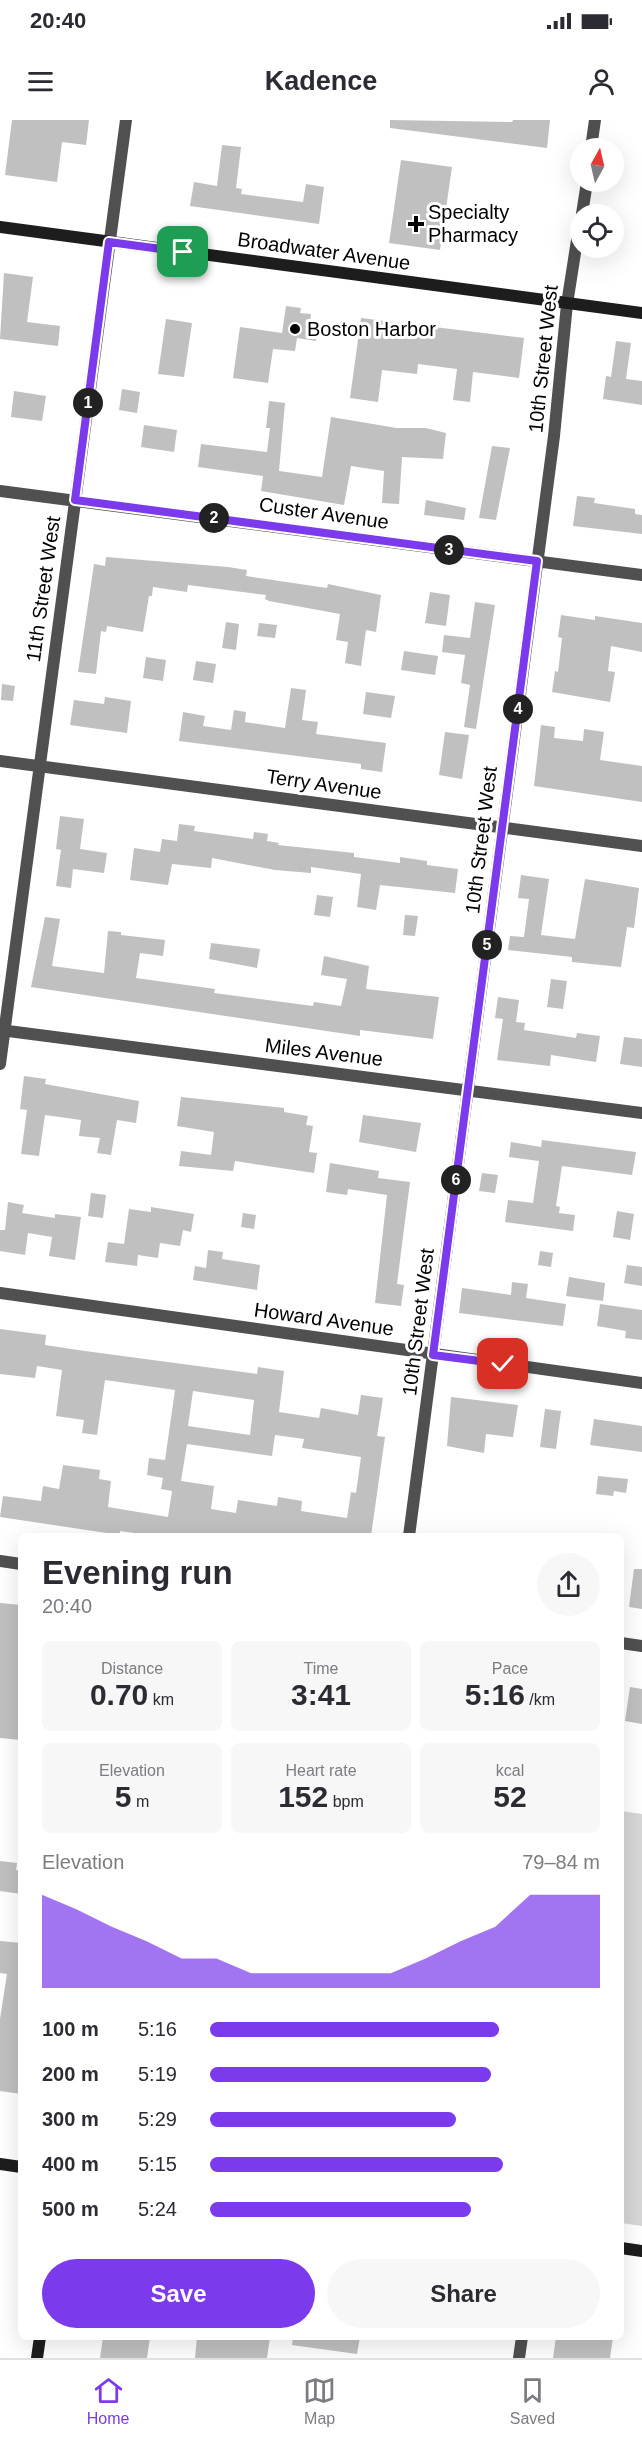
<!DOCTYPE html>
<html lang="en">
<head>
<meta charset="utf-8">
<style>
	:root { --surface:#fff; --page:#f7f7f7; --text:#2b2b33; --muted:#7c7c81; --line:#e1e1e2; --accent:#7c3aed }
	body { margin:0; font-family:Arial,sans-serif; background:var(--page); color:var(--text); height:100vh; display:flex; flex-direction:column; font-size:22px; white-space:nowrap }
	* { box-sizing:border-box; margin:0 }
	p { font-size:20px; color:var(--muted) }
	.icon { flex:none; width:33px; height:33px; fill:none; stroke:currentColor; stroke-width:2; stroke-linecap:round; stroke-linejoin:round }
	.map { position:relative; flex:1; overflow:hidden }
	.side { position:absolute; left:18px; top:1413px; width:606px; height:807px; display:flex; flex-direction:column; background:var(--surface); border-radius:9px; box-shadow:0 6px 24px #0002 }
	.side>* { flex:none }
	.needle { width:39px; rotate:8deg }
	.tools { position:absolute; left:570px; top:18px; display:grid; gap:12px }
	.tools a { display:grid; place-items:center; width:54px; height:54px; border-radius:50%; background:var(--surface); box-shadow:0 6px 24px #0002; font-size:30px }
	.pin { position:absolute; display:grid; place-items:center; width:51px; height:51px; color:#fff; margin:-26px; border-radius:12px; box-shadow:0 3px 9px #0006 }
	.km { position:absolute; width:30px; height:30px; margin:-15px; border-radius:50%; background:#222; color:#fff; font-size:16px; line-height:30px; text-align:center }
	.round { display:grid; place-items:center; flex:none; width:63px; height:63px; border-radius:32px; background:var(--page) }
	.head { display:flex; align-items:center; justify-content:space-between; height:102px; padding:0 24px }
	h1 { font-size:33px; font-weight:700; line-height:45px }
	.figures { display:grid; grid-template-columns:repeat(3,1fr); gap:9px; height:102px; padding:6px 24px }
	.figures div { display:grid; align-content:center; border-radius:9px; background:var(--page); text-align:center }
	.figures b { font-size:30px; font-weight:700 }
	.figures small { font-size:16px; font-weight:400 }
	.figures p { font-size:16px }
	.chart { height:168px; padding:12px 24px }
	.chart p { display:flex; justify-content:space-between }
	.chart svg { width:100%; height:108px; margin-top:6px; fill:var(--accent); opacity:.7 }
	.cta { display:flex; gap:12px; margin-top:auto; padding:12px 24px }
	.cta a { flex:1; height:69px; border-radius:36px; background:var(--accent); color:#fff; font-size:24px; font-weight:700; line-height:69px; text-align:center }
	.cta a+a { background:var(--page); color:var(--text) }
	ul { padding:0 24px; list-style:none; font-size:20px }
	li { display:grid; grid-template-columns:96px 72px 1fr; align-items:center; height:45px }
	li i { height:15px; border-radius:8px; background:var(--accent) }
	.status { display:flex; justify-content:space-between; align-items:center; height:42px; padding:0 30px; background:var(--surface); direction:ltr }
	.status svg { height:16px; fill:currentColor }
	header { display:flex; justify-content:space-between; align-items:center; height:78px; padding:0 24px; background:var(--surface); font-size:27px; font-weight:700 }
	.dock { display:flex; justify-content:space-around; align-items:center; height:84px; border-top:2px solid var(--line); background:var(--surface); font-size:16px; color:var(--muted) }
	.dock a { display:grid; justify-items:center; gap:3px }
	.dock .current { color:var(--accent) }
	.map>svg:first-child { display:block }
	.green { fill:#d7d7d7 }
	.building { fill:#c0c0c0; fill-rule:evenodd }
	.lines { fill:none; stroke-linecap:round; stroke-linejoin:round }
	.street { stroke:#505050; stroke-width:12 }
	.secondary { stroke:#1d1d1d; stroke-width:12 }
	.route-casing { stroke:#fff; stroke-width:12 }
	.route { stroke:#7c3aed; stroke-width:8 }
	.poi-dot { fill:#000; stroke:#fff; stroke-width:2 }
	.labels { text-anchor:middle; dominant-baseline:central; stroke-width:6; stroke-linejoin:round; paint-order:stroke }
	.poi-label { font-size:20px; fill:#000; stroke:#fff; text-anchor:start }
	.street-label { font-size:20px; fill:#000; stroke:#fff }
</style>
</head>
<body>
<div class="status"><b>20:40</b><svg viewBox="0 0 49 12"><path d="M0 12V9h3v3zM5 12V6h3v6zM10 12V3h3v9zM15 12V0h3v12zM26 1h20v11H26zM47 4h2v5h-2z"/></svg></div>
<header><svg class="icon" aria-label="menu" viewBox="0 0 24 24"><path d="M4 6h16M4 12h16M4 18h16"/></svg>Kadence<svg class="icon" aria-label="person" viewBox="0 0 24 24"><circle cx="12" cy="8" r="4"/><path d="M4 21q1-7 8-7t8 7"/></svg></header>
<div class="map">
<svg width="642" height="2238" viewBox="0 0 642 2238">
	<rect width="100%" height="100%" fill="#fff"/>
	<path class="green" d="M621 1691 642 1694V2106L621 2103Z"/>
	<path class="building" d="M12 0H89L86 25 62 22 57 62 5 55Z
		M390 0 512 2 513 0H550L547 28 390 8Z
		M222 25 241 27 236 68 242 69 241 74 303 82 306 64 324 67 319 104 190 86 194 62 217 66Z
		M401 40 452 47 440 130 389 123Z
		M4 153 33 157 27 202 60 206 58 226 0 219Z
		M286 186 301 188 300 193 311 194 310 202 318 203 316 221 297 218 295 231 273 229 268 263 233 258 240 207 282 213Z
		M361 198 524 218 519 258 473 252 470 282 453 280 457 249 418 244 417 254 382 250 378 282 350 278Z
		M166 199 192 203 184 257 158 254Z
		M616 221 631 223 626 259 642 261V285L603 279 606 256 611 257Z
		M122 269 140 272 137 293 119 290Z
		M14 271 46 276 42 301 11 297Z
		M269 281 285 283 279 351 322 357 331 297 397 308H426L446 313 443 339 402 337 399 384 382 383 384 351 351 346 344 385 261 371 263 356 198 347 201 324 267 332 270 308H266Z
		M144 305 177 310 174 332 141 327Z
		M492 326 510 328 496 400 479 398Z
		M577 376 595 378 594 383 635 389V394L642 395V414L573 406Z
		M426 380 466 388 464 400 424 395Z
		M106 437 228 447 247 450 246 456 327 468 328 464 381 475 376 512 366 510 361 546 345 543 348 522 336 520 340 494 269 481 265 479 266 475 188 465 187 472 153 467 152 476H149L143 512 107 506 106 512 101 511 96 554 78 552 94 444 105 446Z
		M430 472 450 475 446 506 425 503Z
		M475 482 495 485 476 609 464 607 470 565 461 563 465 535 442 532 444 515 470 518Z
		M561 495 595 500V496L642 503V532L611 526 608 551 615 552 610 582 552 572 555 551 558 552 562 518 558 517Z
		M226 502 239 504 236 530 222 528Z
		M259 503 277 505 275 518 257 516Z
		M404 531 438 536 435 555 401 550Z
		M146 537 166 540 163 561 143 558Z
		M196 541 216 544 213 563 193 560Z
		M2 564 15 566 13 581 1 580Z
		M291 568 306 570 302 600 318 602 316 614 386 623 382 652 361 649V644L179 621 183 592 205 596 203 606 231 610 234 590 246 592 245 602 285 608Z
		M366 572 395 576 391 598 363 594Z
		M105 577 131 581 127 613 70 605 74 580 104 584Z
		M541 605 555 607 554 618 583 621 584 609 604 612 600 640 642 646V682L534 666Z
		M445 612 469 615 462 659 439 655Z
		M60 696 84 699 80 729 107 733 104 753 73 749 71 768 56 766 61 730 56 729Z
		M179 704 195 706 194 711 253 719 254 712 268 714 267 721 279 723 278 725 354 733V737L400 743V737L427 741V745L458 749 455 773 380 765 376 790 357 787 361 754 311 747V753L275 750 212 738 211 748 172 744 168 765 130 760 134 728 160 732 162 719 177 721Z
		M521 755 549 759 541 815 575 819 585 759 639 768 634 808 627 807 621 847 572 842V837L508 830 510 816 524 817 529 779 518 778Z
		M317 775 333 777 330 797 314 795Z
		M405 795 418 796 415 816 403 815Z
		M45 797 60 799 52 846 104 853 108 811 121 812V815L165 820 163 836 140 833 136 858 215 869 214 873 313 886 314 882 341 886 347 859 321 855 324 836 369 846 366 869 439 877 433 919 360 910V916L31 867Z
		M211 823 260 829 257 848 209 839Z
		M551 859 567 861 563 889 547 887Z
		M498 877 519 880 516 902 525 903 524 910 576 918 577 913 600 916 596 942 551 935 550 946 497 940 503 899 495 898Z
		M624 917 642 919V947L620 944Z
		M24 956 46 959 45 964 139 981 136 1003 117 1000 111 1035 97 1033 100 1018 79 1016 81 1000 45 995 39 1036 21 1034 27 990 20 989Z
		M181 977 284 988V992L308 996 306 1005 313 1006 309 1032 317 1033 314 1053 235 1041 233 1051 179 1046 181 1031 211 1035 214 1012 177 1006Z
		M363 995 421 1003 416 1032 359 1022Z
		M542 1020 636 1032 632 1055 562 1046 556 1086 560 1087 559 1093 575 1095 573 1111 505 1102 508 1080 533 1083 539 1041 509 1037 511 1022 541 1027Z
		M330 1043 379 1051 378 1058 410 1062 397 1164 404 1165 401 1186 375 1183 387 1075 348 1069 347 1075 326 1072Z
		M482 1053 498 1055 495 1073 479 1071Z
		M91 1073 106 1075 103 1098 88 1096Z
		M8 1082 24 1085 22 1093 55 1098V1094L81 1097 75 1140 49 1136 52 1117 28 1113 25 1135 0 1131V1110H5Z
		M151 1087 194 1094 191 1112 183 1110 180 1126 160 1123 158 1138 138 1135 137 1146 105 1142 108 1122 124 1124 129 1089 151 1092Z
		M617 1091 634 1094 630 1120 613 1117Z
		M243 1093 256 1095 254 1109 241 1107Z
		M208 1130 223 1132 222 1139 260 1145 257 1170 193 1160 195 1146 206 1148Z
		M540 1131 553 1133 551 1147 538 1145Z
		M627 1145 642 1147V1166L624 1163Z
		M569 1157 605 1163 603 1181 566 1176Z
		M512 1162 528 1164 526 1178 566 1184 563 1206 459 1193 462 1168 511 1175Z
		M600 1184 642 1190V1220L625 1218 626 1211 597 1206Z
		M0 1209 46 1215 45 1225 85 1231 257 1254 258 1247 284 1251 279 1292 319 1298 321 1288 358 1295 361 1275 383 1278 377 1316 385 1317 371 1416 334 1413V1416H156L120 1411V1415L0 1397 3 1376 41 1381 43 1366 59 1369 63 1345 100 1350 99 1359 111 1361 108 1387 168 1397 172 1371 161 1369 163 1358 147 1355 149 1338 165 1340 175 1270 105 1260 97 1315 82 1313 84 1300 56 1296 62 1250 37 1246 35 1258 0 1254ZM193 1271 254 1280 250 1315 188 1306ZM275 1315 304 1319 302 1328 361 1337 356 1373 351 1372 347 1398 301 1391 302 1381 278 1377 277 1386 238 1380 236 1393 211 1389 214 1366 181 1361 187 1324 272 1336Z
		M451 1277 518 1285 513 1317 486 1314 484 1333 447 1326Z
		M545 1289 561 1291 556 1329 540 1327Z
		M594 1299 642 1306V1332L590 1325Z
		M598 1356 628 1359 626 1373 614 1371 613 1376 596 1374Z
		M634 1449H642V1489L629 1487Z
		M0 1483 21 1485V1620L0 1618Z
		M630 1567 642 1569V1604L625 1601Z
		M0 1741 17 1743 16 1750 21 1751V1774L0 1771Z
		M0 1821 21 1823V1974L0 1971V1899L7 1854 0 1853Z
		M103 2217H150L147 2238H100Z
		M197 2217H270L267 2238H195Z
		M293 2217H360L357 2234 292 2225Z
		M556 2217H613L610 2238H553Z"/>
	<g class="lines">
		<path class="street" d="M591 28 595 0
			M582 94 587 62
			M0 371 642 455
			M0 641 642 726
			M0 910 642 993
			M0 944 126 0
			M0 1173 642 1263
			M409 1416 554 316 567 184 580 101
			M0 1441 21 1444
			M621 1523 642 1526
			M519 2238 522 2217"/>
		<path class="secondary" d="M0 107 642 193
			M0 2044 21 2047
			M621 2128 642 2131
			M37 2238 40 2217"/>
	</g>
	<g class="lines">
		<defs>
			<path id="route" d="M183 132 109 122 75 380 537 441 433 1235 503 1244"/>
		</defs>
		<use href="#route" class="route-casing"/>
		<use href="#route" class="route"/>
	</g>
	<g class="poi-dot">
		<path d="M413 95h6v6h6v6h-6v6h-6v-6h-6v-6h6z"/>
		<circle cx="295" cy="209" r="6"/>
	</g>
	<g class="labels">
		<g class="poi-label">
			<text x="428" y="92">Specialty<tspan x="428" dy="23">Pharmacy</tspan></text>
			<text x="307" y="209">Boston Harbor</text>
		</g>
		<g class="street-label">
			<text transform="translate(324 131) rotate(8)">Broadwater Avenue</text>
			<text transform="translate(543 239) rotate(-84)">10th Street West</text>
			<text transform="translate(324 393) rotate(8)">Custer Avenue</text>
			<text transform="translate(43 469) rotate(-82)">11th Street West</text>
			<text transform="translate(324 664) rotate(8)">Terry Avenue</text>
			<text transform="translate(481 720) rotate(-83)">10th Street West</text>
			<text transform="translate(324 932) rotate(7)">Miles Avenue</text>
			<text transform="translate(324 1199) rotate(8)">Howard Avenue</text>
			<text transform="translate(418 1202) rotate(-83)">10th Street West</text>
		</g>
	</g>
</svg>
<div class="tools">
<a><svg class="needle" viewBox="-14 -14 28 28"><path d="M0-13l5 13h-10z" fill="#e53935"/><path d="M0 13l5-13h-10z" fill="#7c7c81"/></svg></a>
<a><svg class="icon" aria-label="locate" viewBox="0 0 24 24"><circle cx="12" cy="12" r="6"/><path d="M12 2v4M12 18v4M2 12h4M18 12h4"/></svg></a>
</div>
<div class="pin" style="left:183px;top:132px;background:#1e9e55"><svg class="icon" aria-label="arrive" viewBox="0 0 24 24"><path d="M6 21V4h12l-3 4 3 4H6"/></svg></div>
<div class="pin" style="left:503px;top:1244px;background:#d93025"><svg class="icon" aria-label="check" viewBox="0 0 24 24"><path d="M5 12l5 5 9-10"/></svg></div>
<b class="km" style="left:88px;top:283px">1</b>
<b class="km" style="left:214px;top:398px">2</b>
<b class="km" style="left:449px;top:430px">3</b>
<b class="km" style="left:518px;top:589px">4</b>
<b class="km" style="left:487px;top:825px">5</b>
<b class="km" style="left:456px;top:1060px">6</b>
<section class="side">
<div class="head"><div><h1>Evening run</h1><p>20:40</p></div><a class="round"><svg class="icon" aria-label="share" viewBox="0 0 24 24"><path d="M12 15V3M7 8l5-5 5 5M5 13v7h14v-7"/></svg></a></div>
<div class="figures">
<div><p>Distance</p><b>0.70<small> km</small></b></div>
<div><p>Time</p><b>3:41</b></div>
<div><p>Pace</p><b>5:16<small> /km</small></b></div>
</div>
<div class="figures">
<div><p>Elevation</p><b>5<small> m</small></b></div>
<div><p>Heart rate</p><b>152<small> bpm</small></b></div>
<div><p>kcal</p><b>52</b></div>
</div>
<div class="chart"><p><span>Elevation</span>79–84 m</p>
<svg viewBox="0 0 160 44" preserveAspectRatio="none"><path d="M0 44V6L10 12L20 19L30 25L40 32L50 32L60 38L70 38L80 38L90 38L100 38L110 32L120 25L130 19L140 6L150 6L160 6V44z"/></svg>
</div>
<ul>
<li><b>100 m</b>5:16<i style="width:74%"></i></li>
<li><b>200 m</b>5:19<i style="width:72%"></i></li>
<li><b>300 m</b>5:29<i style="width:63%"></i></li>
<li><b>400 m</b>5:15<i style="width:75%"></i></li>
<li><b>500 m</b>5:24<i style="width:67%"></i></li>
</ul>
<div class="cta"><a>Save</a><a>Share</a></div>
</section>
</div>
<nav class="dock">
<a class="current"><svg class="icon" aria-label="home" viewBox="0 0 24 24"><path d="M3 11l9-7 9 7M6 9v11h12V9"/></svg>Home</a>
<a><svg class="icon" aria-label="map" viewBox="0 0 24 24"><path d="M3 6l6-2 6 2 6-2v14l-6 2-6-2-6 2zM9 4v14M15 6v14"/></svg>Map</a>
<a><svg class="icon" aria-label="saved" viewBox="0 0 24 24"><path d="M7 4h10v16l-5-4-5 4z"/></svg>Saved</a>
</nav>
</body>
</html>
